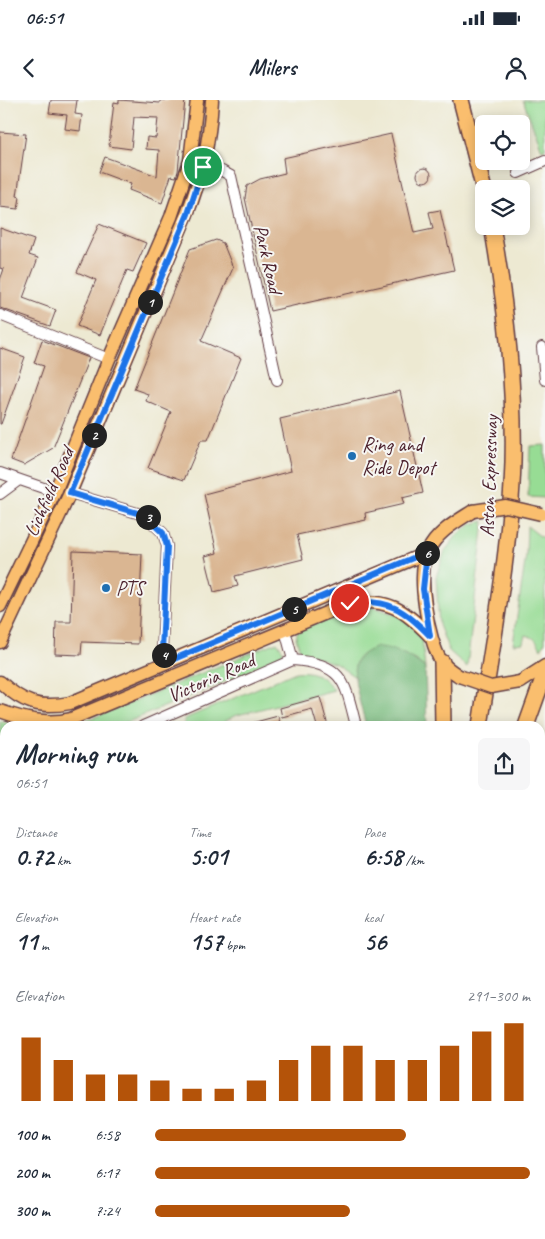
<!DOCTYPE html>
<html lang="en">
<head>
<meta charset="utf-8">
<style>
	:root { --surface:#fff; --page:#f6f6f7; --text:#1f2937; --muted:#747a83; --accent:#b45309 }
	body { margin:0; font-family:Caveat,sans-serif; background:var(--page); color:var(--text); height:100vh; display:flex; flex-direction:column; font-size:19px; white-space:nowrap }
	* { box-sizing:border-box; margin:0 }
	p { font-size:16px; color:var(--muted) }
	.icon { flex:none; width:28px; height:28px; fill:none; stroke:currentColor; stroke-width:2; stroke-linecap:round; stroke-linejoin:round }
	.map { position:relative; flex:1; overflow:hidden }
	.drawer { position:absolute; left:0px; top:621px; width:545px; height:519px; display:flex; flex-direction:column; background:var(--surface); border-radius:15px 15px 0 0; box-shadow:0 2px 12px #0003 }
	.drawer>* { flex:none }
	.fabs { position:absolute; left:475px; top:15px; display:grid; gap:10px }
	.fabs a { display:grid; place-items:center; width:55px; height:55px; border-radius:8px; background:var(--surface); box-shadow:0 2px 12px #0003; font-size:25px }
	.pin { position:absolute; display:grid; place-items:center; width:42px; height:42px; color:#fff; margin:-21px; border:2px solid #fff; border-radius:50%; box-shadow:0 1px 5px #0007 }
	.km { position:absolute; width:25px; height:25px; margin:-12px; border-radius:50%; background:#222; color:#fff; font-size:14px; line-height:25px; text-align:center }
	.round { display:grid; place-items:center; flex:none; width:52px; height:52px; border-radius:8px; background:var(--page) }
	.head { display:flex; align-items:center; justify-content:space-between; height:85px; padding:0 15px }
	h1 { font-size:28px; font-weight:600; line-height:38px }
	.figures { display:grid; grid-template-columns:repeat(3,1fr); gap:8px; height:85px; padding:5px 15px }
	.figures div { display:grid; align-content:center }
	.figures b { font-size:25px; font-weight:600 }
	.figures small { font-size:14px; font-weight:400 }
	.figures p { font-size:14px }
	.chart { height:140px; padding:10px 15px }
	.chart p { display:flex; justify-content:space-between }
	.chart svg { width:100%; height:90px; margin-top:5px; stroke:var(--accent); stroke-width:6 }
	ul { padding:0 15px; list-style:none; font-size:16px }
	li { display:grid; grid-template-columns:80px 60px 1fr; align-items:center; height:38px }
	li i { height:12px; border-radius:6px; background:var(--accent) }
	.status { display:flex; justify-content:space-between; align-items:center; height:35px; padding:0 25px; background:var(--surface); direction:ltr }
	.status svg { height:14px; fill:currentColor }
	header { display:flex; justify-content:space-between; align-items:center; height:65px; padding:0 15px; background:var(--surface); font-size:22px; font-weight:600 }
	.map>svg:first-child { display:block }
	.green { fill:#97dc94; stroke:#707e60 }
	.forest { fill:#79bc7e; stroke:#626e54 }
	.building { fill:#dab692 }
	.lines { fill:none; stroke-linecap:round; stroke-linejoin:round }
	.minor-casing { stroke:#623d44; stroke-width:12 }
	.major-casing { stroke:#623d44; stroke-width:15 }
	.highway-casing { stroke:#623d44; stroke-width:18 }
	.minor { stroke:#fff; stroke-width:10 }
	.major { stroke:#fabe6e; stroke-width:12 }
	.highway { stroke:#fabe6e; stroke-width:15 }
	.major-bridge-casing { stroke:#623d44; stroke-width:15; stroke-linecap:butt }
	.major-bridge { stroke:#fabe6e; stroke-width:12 }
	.route-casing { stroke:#fff; stroke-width:10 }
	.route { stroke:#1a73e8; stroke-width:6 }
	.poi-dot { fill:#1f6fb2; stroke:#f6f6f2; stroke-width:2 }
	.labels { text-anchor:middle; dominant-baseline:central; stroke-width:4; stroke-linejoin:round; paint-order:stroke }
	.street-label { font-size:20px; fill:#4a1f2b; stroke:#f6f6f2 }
	.poi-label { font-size:20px; fill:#4a1f2b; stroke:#f6f6f2; text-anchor:start }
</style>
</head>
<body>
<div class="status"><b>06:51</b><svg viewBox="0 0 49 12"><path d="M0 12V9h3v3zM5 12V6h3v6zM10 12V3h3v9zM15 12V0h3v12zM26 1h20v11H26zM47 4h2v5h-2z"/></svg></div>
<header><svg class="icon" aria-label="back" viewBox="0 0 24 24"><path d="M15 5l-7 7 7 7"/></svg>Milers<svg class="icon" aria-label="person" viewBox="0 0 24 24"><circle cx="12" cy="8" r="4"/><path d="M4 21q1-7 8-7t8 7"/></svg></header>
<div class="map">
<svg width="545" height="1139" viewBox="0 0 545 1139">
	<rect width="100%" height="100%" fill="#f6f6f2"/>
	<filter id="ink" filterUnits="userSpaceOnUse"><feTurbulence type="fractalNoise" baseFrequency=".02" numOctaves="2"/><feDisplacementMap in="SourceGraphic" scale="10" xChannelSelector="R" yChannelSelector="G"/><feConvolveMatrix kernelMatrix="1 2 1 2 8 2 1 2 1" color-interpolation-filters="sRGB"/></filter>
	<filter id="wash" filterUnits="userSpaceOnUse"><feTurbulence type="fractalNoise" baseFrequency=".0096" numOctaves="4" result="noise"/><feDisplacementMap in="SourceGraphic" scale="20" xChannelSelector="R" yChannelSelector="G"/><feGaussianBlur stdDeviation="1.12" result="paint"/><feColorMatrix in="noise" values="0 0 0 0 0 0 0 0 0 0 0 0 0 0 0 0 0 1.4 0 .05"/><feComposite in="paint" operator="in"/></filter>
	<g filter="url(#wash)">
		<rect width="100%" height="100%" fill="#ede9d2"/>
		<path class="green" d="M523 0H545V49L542 50Z
			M545 345V398L528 397 530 346Z
			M484 421 467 567 449 551 439 525 436 477 445 451 457 435 472 424Z
			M527 426 545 440V542L541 549C537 541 535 537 525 535L523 543 513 544 526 455Z
			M373 507 403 517 422 538 425 568 413 558 356 562 355 577 336 564 301 552 296 538 298 530 354 508Z
			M277 542 284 552 277 560 118 626H68L98 616Z
			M296 572C313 570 324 576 334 590L234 616 221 624V626H185L184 619Z
			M0 621 22 626H5V673L0 675Z
			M545 661V1139H432L433 1135H540V663Z"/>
		<path class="forest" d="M377 547C394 547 412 557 425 568L427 626H366C363 612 349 572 357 560 362 553 370 550 377 547Z
			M545 765V915L540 918V768Z
			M433 1135H510L513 1139H432Z"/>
		<g id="blocks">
			<path class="building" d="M51 0H77L75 14 82 15 80 31 65 29 67 15 49 13Z
				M119 0 160 3V0H185L178 71 176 77 171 76 162 103 129 90 131 84 99 72 105 57 157 76 159 50 146 49 147 37 156 38 158 18 134 17 131 49 109 46 114 2 119 3Z
				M0 32 26 34 17 96 20 97 18 109 0 107Z
				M391 34 414 133 433 129 429 112 440 110 454 170 270 211 245 98 247 86 260 79 285 73 283 58Z
				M417 75a7 7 0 1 1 14 0a7 7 0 1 1-14 0Z
				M99 124 146 143 133 172 127 170 100 235 77 226 96 180 77 172Z
				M0 128 34 140 29 155 38 158 23 198 56 210 50 226 0 208V180L4 169 0 168Z
				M216 140 223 143 233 168 201 241 241 258 208 340H201L184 380 148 368 171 312 146 301 148 294 134 289 190 149Z
				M42 240 89 258 53 348 24 365 11 360 44 266 34 263Z
				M0 248 25 257 1 324H0Z
				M400 291 423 393 402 398 404 404 365 413 366 420 297 435 303 459 235 476 238 486 214 492 205 456 217 453 204 394 291 371 280 319Z
				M73 451 142 454 138 544 82 542 81 555 55 554 56 522H71Z
				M320 597 328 626H317L312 609 282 617 280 608Z
				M278 616 281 626H248V624Z"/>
		</g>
	</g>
	<g filter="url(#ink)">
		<use href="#blocks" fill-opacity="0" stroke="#623d44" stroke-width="1"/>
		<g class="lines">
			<defs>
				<path id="minor" d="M203 67 222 71 231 76 277 280
					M518 73 545 61
					M0 215 109 259
					M542 247 545 280
					M0 373 55 392
					M70 393 144 415 163 433 167 446 162 550 167 562
					M0 394 19 380
					M285 530 293 560
					M143 626 293 560C344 564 345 582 356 626
					M540 652 545 650
					M0 684 5 682
					M0 1091 5 1087
					M0 1104 5 1107
					M59 1135 69 1139"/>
				<path id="major" d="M0 506 55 392 109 259 171 117 190 61 197 0
					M0 542 70 393 187 114C202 77 210 39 212 0
					M459 576C453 572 445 567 441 561 428 540 416 473 428 451 437 432 456 422 473 411
					M0 582C23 603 39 609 70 603L427 453
					M520 582 545 566
					M0 611C23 619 47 625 71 619L350 503C388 498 405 510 430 536"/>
				<path id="highway" d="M461 0 484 90
					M442 562 443 626
					M480 626C493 539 510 451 513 363 515 283 506 205 492 126
					M526 626 545 573
					M382 1135V1139
					M398 1139 399 1135
					M416 1139 417 1135"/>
			</defs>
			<use href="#minor" class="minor-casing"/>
			<use href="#major" class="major-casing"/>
			<use href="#highway" class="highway-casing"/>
			<use href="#minor" class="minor"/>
			<use href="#major" class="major"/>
			<use href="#highway" class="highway"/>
			<defs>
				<path id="major-bridge" d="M473 411 506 406 541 414
					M459 576 491 587 520 582"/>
			</defs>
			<use href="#major-bridge" class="major-bridge-casing"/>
			<use href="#major-bridge" class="major-bridge"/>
		</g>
	</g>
	<g class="lines" filter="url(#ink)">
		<defs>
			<path id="route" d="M203 67 188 114 70 393 144 415 163 433 167 446 162 550 167 562 427 452 423 489 430 536C405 510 388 498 350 503"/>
		</defs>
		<use href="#route" class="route-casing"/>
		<use href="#route" class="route"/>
	</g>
	<g class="poi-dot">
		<circle cx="352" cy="356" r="5"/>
		<circle cx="106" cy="488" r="5"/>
	</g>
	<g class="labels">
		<g class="street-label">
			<text transform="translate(268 159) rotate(77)">Park Road</text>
			<text transform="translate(489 376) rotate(-88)">Aston Expressway</text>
			<text transform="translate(49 392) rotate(-66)">Lichfield Road</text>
			<text transform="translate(211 578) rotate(-24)">Victoria Road</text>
		</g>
		<g class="poi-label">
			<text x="362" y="344">Ring and<tspan x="362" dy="23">Ride Depot</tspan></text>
			<text x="116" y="488">PTS</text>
		</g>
	</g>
</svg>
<div class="fabs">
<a><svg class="icon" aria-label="locate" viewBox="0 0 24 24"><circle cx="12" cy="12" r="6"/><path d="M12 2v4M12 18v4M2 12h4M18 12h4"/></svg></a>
<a><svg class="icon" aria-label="layers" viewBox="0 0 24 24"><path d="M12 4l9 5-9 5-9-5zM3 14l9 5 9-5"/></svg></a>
</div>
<div class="pin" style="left:203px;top:67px;background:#1e9e55"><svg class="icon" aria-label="arrive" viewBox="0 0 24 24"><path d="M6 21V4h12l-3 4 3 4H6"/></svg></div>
<div class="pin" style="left:350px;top:503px;background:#d93025"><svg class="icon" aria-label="check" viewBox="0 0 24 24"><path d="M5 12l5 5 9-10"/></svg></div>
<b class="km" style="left:150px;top:202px">1</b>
<b class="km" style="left:94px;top:335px">2</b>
<b class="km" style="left:148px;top:417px">3</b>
<b class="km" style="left:164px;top:555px">4</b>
<b class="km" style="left:294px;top:509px">5</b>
<b class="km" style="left:427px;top:453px">6</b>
<section class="drawer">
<div class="head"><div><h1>Morning run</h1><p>06:51</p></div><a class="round"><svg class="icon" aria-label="share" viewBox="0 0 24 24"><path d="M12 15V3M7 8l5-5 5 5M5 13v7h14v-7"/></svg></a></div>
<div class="figures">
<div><p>Distance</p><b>0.72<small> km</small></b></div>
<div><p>Time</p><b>5:01</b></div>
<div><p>Pace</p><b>6:58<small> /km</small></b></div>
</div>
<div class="figures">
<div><p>Elevation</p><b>11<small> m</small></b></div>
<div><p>Heart rate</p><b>157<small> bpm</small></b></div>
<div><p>kcal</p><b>56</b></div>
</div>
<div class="chart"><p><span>Elevation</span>291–300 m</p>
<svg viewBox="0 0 160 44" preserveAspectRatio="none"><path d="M5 44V13M15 44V24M25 44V31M35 44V31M45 44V34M55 44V38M65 44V38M75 44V34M85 44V24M95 44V17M105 44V17M115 44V24M125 44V24M135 44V17M145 44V10M155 44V6"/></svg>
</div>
<ul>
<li><b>100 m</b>6:58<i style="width:67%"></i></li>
<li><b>200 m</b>6:17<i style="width:100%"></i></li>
<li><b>300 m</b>7:24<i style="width:52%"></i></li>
</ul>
</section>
</div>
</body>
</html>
